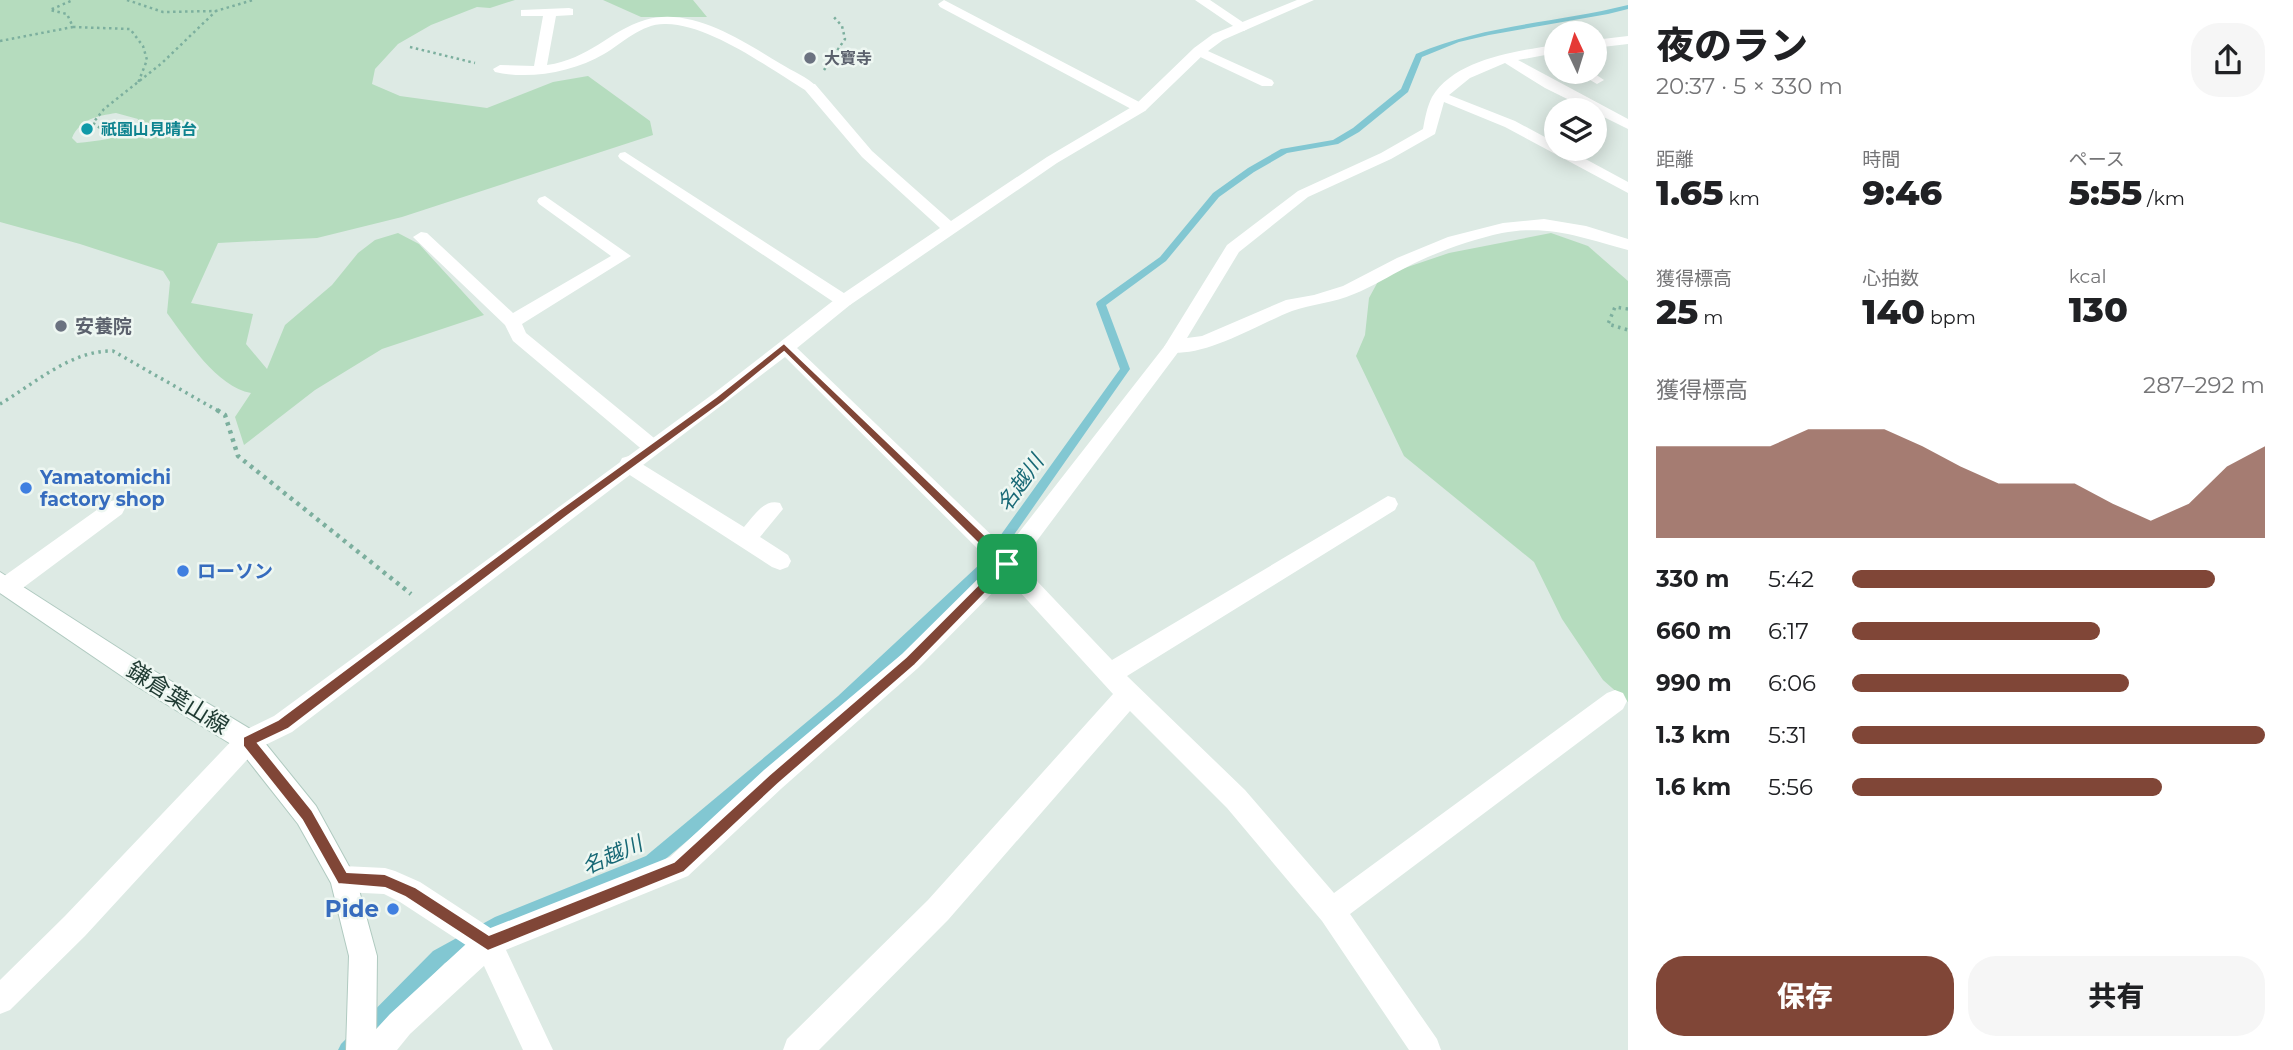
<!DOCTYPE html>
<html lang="ja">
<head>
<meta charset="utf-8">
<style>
	:root { --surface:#fff; --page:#f6f6f6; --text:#202124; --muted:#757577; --accent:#804637 }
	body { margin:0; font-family:Montserrat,"Noto Sans JP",sans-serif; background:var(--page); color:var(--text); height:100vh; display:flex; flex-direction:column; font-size:26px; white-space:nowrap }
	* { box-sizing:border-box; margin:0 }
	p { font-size:23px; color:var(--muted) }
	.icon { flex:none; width:38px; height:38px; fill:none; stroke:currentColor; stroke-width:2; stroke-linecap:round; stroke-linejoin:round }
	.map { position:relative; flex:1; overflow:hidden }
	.sheet { display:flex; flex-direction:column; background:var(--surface); width:665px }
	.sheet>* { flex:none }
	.needle { width:46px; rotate:356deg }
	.fabs { position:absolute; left:1544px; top:21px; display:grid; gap:14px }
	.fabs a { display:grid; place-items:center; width:63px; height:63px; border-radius:50%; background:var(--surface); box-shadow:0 4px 18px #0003; font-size:35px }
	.pin { position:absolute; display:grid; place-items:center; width:60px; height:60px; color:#fff; margin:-30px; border-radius:14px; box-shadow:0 4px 10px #0006 }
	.round { display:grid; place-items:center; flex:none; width:74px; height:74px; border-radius:28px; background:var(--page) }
	.summary { display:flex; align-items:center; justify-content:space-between; height:119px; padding:0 28px }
	h1 { font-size:38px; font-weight:800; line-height:52px }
	.stats { display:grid; grid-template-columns:repeat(3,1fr); gap:10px; height:119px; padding:7px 28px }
	.stats div { display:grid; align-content:center }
	.stats b { font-size:35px; font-weight:800 }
	.stats small { font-size:19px; font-weight:400 }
	.stats p { font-size:19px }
	.chart { height:196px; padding:14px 28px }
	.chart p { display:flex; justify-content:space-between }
	.chart svg { width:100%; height:126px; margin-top:7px; fill:var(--accent); opacity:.7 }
	.primary-button { display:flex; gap:14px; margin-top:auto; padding:14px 28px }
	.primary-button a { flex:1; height:80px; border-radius:28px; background:var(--accent); color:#fff; font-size:28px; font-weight:800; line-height:80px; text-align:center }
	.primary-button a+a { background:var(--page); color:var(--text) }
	ul { padding:0 28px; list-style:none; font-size:23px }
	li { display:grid; grid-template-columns:112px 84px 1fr; align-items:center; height:52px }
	li i { height:18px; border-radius:9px; background:var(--accent) }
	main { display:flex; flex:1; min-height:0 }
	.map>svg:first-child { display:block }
	.green { fill:#b5dcbe; fill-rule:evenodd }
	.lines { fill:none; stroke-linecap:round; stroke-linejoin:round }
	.stream { fill:#82c7d2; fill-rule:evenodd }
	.secondary-casing { stroke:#b0cac0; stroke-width:2 }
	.path-far2 { stroke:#7caf9e; stroke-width:2.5; stroke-dasharray:2.5 3.5; stroke-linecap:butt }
	.path-far1 { stroke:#7caf9e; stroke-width:3.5; stroke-dasharray:2.5 4.5; stroke-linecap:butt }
	.path { stroke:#7caf9e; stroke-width:4.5; stroke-dasharray:3.5 5; stroke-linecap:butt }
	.service { fill:#fff; fill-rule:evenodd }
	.minor { fill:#fff; fill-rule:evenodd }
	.secondary { fill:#fff; fill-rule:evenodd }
	.route { fill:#804637; stroke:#fff; stroke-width:2; fill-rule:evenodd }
	.worship-dot { fill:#6b7280; stroke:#eef7f2; stroke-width:2.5 }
	.culture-dot { fill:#0f9aa8; stroke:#eef7f2; stroke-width:2.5 }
	.shop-dot { fill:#3f7fe0; stroke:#eef7f2; stroke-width:2.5 }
	.labels { text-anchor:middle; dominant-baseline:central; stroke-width:5; stroke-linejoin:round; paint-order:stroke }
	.far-worship-label { font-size:16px; font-weight:bold; fill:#5b616d; stroke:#eef7f2; text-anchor:start }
	.far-culture-label { font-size:16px; font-weight:bold; fill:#0d838f; stroke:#eef7f2; text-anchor:start }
	.worship-label { font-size:19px; font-weight:bold; fill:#5b616d; stroke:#eef7f2; text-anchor:start }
	.shop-label { font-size:19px; font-weight:bold; fill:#366cbe; stroke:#eef7f2; text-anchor:start }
	.water-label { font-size:21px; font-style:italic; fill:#186976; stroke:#eef7f2 }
	.near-street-label { font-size:23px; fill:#1f3a32; stroke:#eef7f2 }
	.near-shop-label { font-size:23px; font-weight:bold; fill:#366cbe; stroke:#eef7f2; text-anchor:end }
</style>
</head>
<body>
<main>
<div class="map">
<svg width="1628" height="1050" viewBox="0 0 1628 1050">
	<rect width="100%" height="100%" fill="#ddeae4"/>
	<path class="green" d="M0 0H515L490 8 477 7 431 25 398 44 375 69 372 84 400 96 487 108 553 82 588 76 650 121 653 135 402 217 317 238 218 243 191 303 253 314 246 344 267 369 285 325 332 285 358 253 375 240 398 233 419 244 484 315 382 349 315 390 244 445 235 417 251 393C217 387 187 340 167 313L170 282 163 271 80 244 0 222ZM116 113 138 119 136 128C117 139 99 141 77 143L72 138C80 119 97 116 116 113Z
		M603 0H693L707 17H641Z
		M1551 233 1588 246 1628 281V702L1603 680 1562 619 1534 562 1404 456 1356 356 1365 335 1369 298 1381 276 1449 253Z"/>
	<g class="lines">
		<path class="stream" d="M1628 5V9L1608 14 1489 35 1459 42 1422 57 1408 92 1359 132 1338 144 1287 153 1254 172 1219 197 1166 261 1106 305 1130 369 988 572 848 706 656 867 506 929 445 963 359 1050H338L341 1044 433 951 495 917 646 856 838 696 980 564 1120 369 1096 304 1097 302 1160 257 1213 193 1248 168 1281 149 1333 140 1353 128 1401 89 1416 54C1486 24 1556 23 1628 5Z"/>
		<defs>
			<path id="secondary" d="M0 572 151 669 257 733 316 806 356 879 377 956 376 1050H346L349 956 331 883 298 824 239 749 135 685 0 593Z"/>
		</defs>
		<use href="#secondary" class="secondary-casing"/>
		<path class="path-far2" d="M127 0 163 12 216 11 253 0
			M73 27 130 29 143 46 147 60 138 83
			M0 41 73 27 67 14 50 10 73 0
			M410 47 475 63
			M824 70 845 39 842 26 832 15
			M112 124 119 127 109 130 100 128Z
			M100 128 93 123 104 109 162 63 216 11"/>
		<path class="path-far1" d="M1628 309 1615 307 1608 324 1628 330
			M0 404C34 384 71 350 113 351L220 412"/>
		<path class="path" d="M217 410 225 415 238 456 411 594"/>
		<path class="service" d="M944 0 1145 105 1147 108 1145 111H1135L940 7 938 4Z
			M1195 0H1210L1250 27 1244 31 1239 30Z
			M569 8 573 9V15L556 16 547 65C590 59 609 31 645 20 691 6 743 41 781 64 792 71 808 77 817 87L815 90H805C767 67 711 25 666 24 642 23 623 43 604 54 573 72 530 80 495 72L493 69 500 65 534 66 543 16H521V10Z
			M1628 36V44L1594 48V40Z
			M1556 45V53L1518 60 1628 119V129L1545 88 1505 63 1470 78 1449 95 1515 121 1556 143V149H1567L1628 182V193L1505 127 1444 102 1435 134 1391 159 1308 197 1239 252 1187 338 1202 336 1286 300 1314 295 1343 286 1397 258 1448 237 1503 223 1544 219 1586 226 1628 239V250C1583 238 1550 224 1502 233 1470 240 1436 252 1407 267 1389 276 1372 287 1354 294 1334 303 1311 304 1292 311 1261 323 1199 361 1167 351L1164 347 1227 245 1298 191 1381 153 1423 129C1425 118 1427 107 1432 97 1455 59 1516 51 1556 45Z
			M1199 47 1272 80 1274 83 1272 86H1262L1194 54V48Z
			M1576 72H1592L1604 80 1597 84Z
			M625 152 850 297 853 301 850 305H838L620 159 618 156 620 153Z
			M545 196 631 256 522 324 526 333 659 442 662 447 659 452 652 455 645 452 513 341 505 325 413 237 421 232 427 233 513 313 611 256 539 204 537 201 539 198Z
			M629 456 744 527C754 516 764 498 780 503L783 509 760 537 788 555 791 561 788 567 780 570 772 567 622 470 619 464 622 458Z
			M1388 496 1395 498 1398 504 1395 510 1127 676 1245 790 1334 893 1607 693 1615 690 1623 693 1627 701 1623 709 1350 914 1437 1039 1441 1050H1409L1322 921 1227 808 1130 711 948 920 819 1050H783L787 1039 928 900 1113 694 1007 578 918 668 782 788 688 876 498 953 410 1034 397 1050H363L367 1039 390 1014 478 933 670 857 764 770 902 654 999 558 1007 555 1015 558 1112 660Z
			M115 500 122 502 125 508 122 514 16 593 8 595 0 593V579L108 502Z"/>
		<path class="minor" d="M1297 0H1314L1223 40 1204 54 1145 111 1057 163 850 305 797 348 1006 549 1167 343H1179L1182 347 1179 351 1015 570 1007 573 999 570 785 357 292 732 257 749 85 936 10 1010 0 1014V980L65 916 239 733 274 716 713 394 838 297 940 228 862 157 805 90V84H815L872 151 951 221 1047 157 1135 105 1194 48 1213 34Z
			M343 866 385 868 395 871 420 882 498 933 553 1050H523L478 953 400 902 384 894 343 892 334 888 330 879 334 870Z"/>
		<use href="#secondary" class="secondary"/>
	</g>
	<path class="route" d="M784 343 1011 560V567L915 665 778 784 684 872 488 951 405 897 385 888 338 884 302 820 243 746V737L278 720 559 510 716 397ZM784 352 999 564 906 657 769 775 674 862 489 935 415 887 385 874 347 872 312 810 258 743 288 729 567 516 723 402Z"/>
	<g class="worship-dot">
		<circle cx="810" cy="58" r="7"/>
		<circle cx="61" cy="326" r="7"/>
	</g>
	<circle class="culture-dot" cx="87" cy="129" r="7"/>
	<g class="shop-dot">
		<circle cx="26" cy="488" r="7"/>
		<circle cx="183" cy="571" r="7"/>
		<circle cx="393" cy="909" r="7"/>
	</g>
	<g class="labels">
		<g class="far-worship-label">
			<text x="824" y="58">大寶寺</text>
		</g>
		<g class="far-culture-label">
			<text x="101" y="129">祇園山見晴台</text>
		</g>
		<g class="worship-label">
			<text x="75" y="326">安養院</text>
		</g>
		<g class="shop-label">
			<text x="40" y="477">Yamatomichi<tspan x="40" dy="22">factory shop</tspan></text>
			<text x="197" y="571">ローソン</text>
		</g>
		<g class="water-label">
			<text transform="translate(1020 483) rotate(-55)">名越川</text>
			<text transform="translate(612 855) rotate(-24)">名越川</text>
		</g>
		<g class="near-street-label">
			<text transform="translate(178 698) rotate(32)">鎌倉葉山線</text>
		</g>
		<g class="near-shop-label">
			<text x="379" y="909">Pide</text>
		</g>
	</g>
</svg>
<div class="fabs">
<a><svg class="needle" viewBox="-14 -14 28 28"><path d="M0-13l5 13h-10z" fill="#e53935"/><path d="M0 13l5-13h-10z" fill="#757577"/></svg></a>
<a><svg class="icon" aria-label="layers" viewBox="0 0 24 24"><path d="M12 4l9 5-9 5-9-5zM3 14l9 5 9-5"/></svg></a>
</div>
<div class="pin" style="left:1007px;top:564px;background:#1e9e55"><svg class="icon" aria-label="arrive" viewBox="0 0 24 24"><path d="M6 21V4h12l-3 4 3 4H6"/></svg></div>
</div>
<section class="sheet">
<div class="summary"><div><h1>夜のラン</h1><p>20:37 · 5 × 330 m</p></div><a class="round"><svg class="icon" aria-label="share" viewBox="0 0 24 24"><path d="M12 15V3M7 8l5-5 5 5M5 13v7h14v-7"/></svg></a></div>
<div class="stats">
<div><p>距離</p><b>1.65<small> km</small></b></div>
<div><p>時間</p><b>9:46</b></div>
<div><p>ペース</p><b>5:55<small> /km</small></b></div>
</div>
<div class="stats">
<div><p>獲得標高</p><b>25<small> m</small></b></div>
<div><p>心拍数</p><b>140<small> bpm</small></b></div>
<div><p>kcal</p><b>130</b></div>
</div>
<div class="chart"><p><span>獲得標高</span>287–292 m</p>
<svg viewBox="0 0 160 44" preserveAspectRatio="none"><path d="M0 44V12L10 12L20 12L30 12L40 6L50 6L60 6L70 12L80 19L90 25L100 25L110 25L120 32L130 38L140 32L150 19L160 12V44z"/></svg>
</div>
<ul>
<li><b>330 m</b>5:42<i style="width:88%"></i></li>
<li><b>660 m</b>6:17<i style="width:60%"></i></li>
<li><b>990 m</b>6:06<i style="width:67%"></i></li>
<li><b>1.3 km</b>5:31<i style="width:100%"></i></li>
<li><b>1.6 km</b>5:56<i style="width:75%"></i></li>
</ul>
<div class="primary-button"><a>保存</a><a>共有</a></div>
</section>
</main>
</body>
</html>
